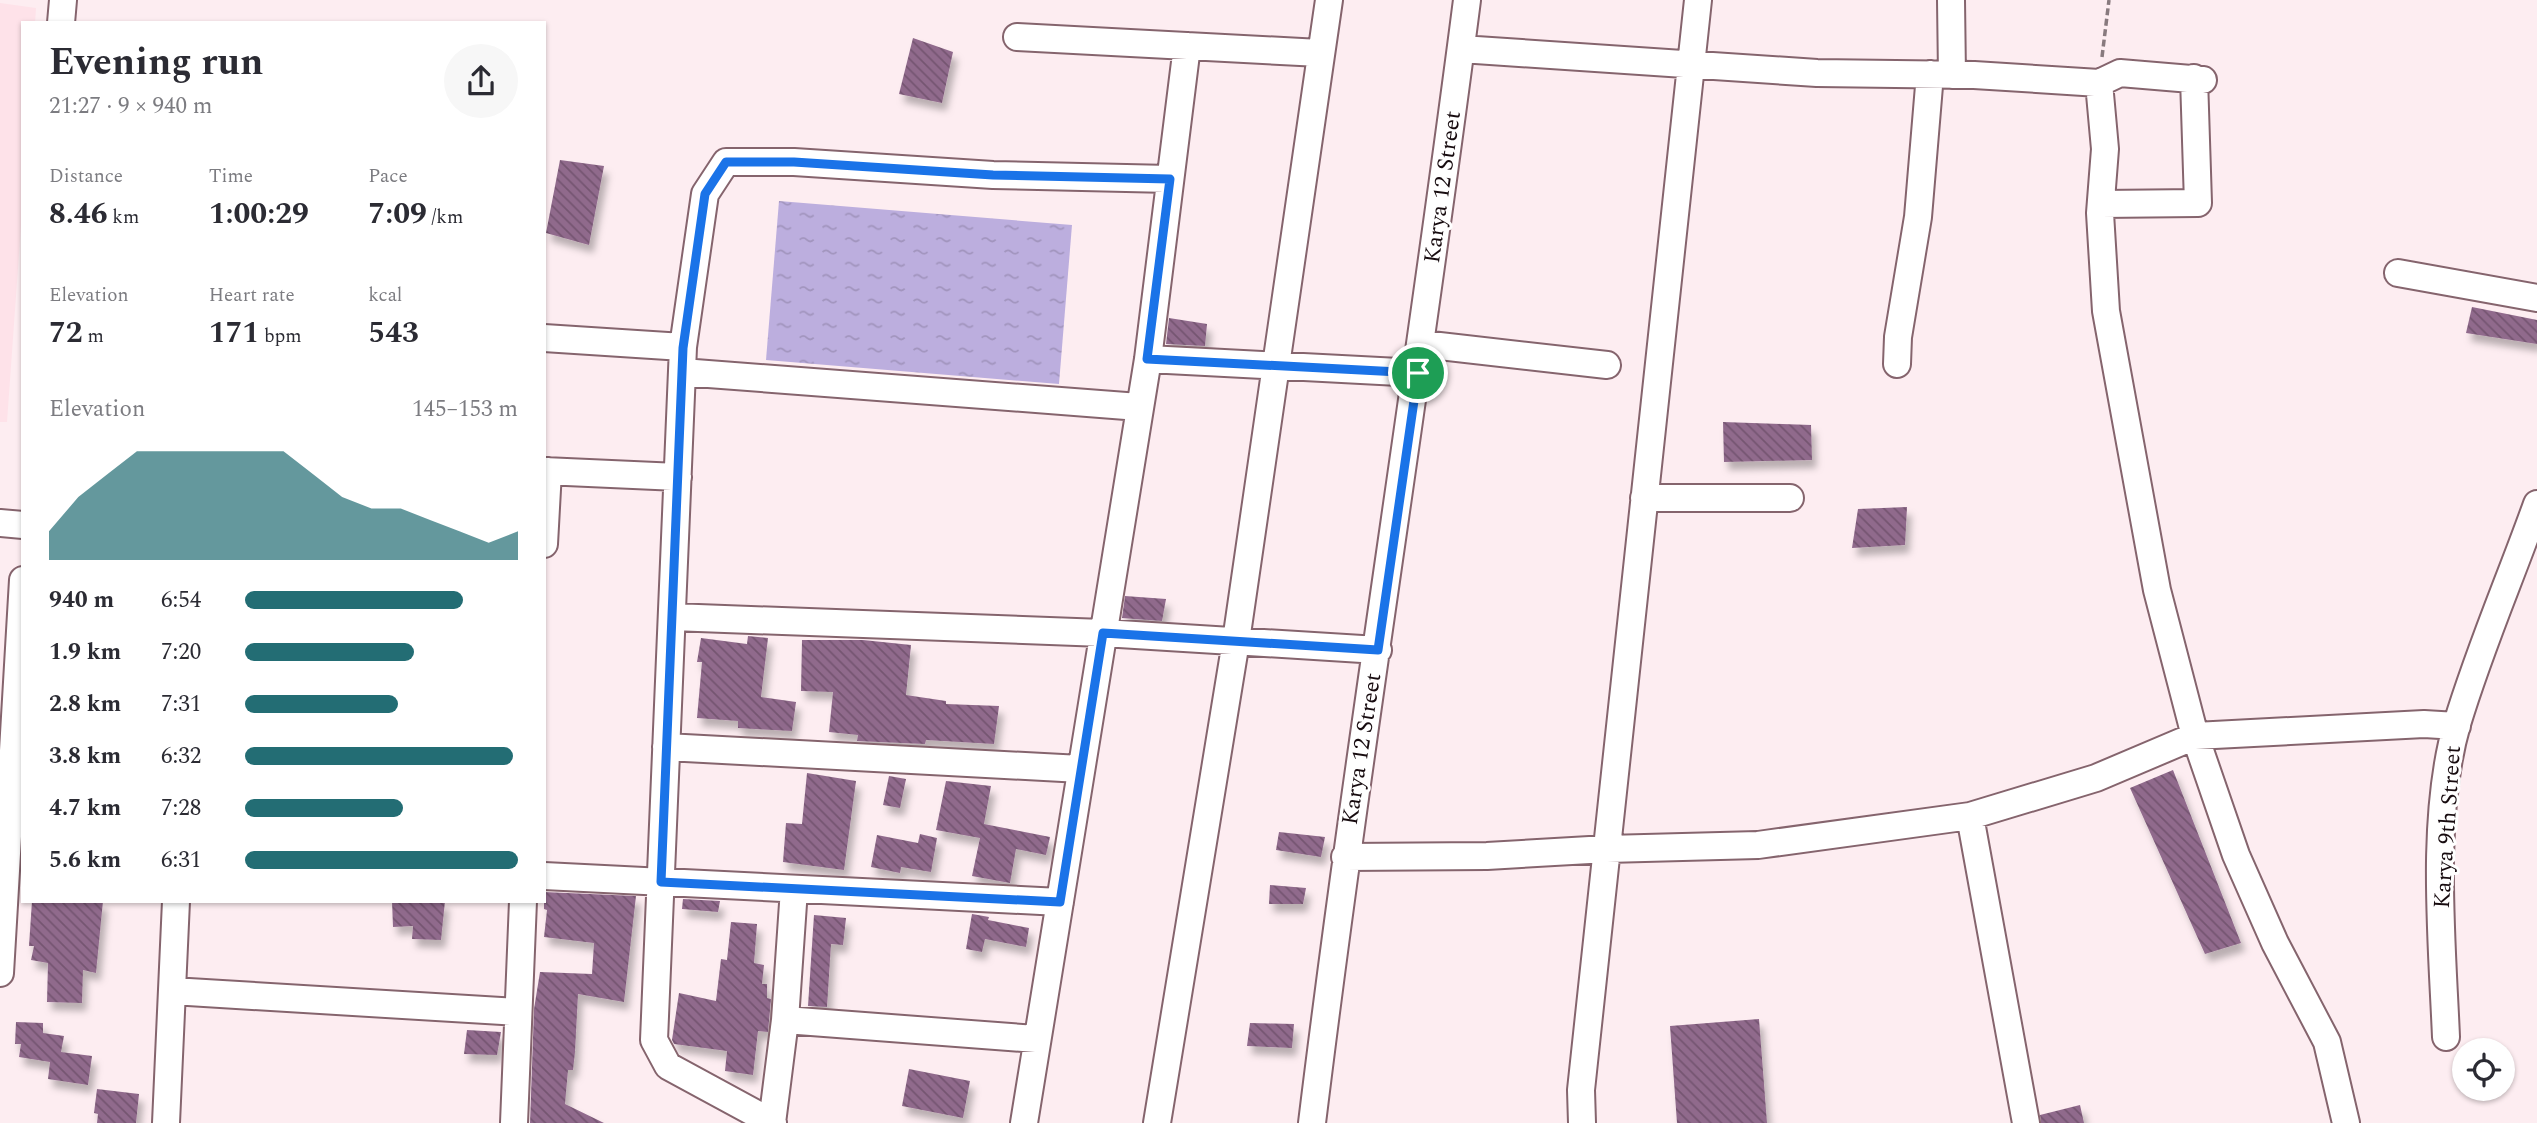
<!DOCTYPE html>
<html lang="en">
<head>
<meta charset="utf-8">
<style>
	:root { --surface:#fff; --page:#f7f7f7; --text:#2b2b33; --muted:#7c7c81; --accent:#236d74 }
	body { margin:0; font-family:Spectral,serif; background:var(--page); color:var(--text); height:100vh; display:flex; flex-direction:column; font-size:26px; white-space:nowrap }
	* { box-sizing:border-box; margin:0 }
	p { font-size:23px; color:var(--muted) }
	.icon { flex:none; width:38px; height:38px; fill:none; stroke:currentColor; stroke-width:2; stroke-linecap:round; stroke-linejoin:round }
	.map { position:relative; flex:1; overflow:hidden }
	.side { position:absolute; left:21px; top:21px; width:525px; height:882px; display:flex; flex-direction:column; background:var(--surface); border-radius:0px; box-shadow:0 2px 5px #0004 }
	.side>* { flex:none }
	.buttons { position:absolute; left:2452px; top:1038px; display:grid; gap:14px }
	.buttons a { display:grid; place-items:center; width:63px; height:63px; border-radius:50%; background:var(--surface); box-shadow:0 2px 5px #0004; font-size:35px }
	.pin { position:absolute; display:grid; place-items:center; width:60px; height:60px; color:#fff; margin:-30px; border:4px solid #fff; border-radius:50%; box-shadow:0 2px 7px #0007 }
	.round { display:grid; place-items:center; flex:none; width:74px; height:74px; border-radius:37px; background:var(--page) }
	.overview { display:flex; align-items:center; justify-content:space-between; height:119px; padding:0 28px }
	h1 { font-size:38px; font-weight:700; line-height:52px }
	.figures { display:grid; grid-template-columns:repeat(3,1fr); gap:10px; height:119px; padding:7px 28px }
	.figures div { display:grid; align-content:center }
	.figures b { font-size:30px; font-weight:700 }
	.figures small { font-size:19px; font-weight:400 }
	.figures p { font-size:19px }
	.chart { height:196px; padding:14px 28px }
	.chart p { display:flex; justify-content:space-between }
	.chart svg { width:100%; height:126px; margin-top:7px; fill:var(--accent); opacity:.7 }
	ul { padding:0 28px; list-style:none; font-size:23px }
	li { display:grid; grid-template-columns:112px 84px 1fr; align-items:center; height:52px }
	li i { height:18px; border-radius:9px; background:var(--accent) }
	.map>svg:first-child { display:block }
	.built { fill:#fee2e9 }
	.water { fill:url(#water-ripples) }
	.building { fill:url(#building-back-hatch); filter:url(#shadow) }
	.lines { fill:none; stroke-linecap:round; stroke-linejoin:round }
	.minor-casing { stroke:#85646d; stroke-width:30 }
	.path { stroke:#887a7e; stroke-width:3.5; stroke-dasharray:7 3.5; stroke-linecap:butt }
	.minor { stroke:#fff; stroke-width:26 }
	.route-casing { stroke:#fff; stroke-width:14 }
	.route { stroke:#1a73e8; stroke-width:9 }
	.labels { text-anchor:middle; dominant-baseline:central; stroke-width:6; stroke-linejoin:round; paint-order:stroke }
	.street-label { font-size:23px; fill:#170b0f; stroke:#fff }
</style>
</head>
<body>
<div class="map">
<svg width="2537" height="1123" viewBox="0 0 2537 1123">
	<defs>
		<pattern id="water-ripples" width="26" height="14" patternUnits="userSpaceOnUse" patternTransform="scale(1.75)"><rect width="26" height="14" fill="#bcaede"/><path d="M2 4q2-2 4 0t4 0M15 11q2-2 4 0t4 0" fill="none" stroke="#a194bd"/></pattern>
		<pattern id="building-back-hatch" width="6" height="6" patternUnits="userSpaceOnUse" patternTransform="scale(1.75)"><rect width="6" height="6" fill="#906a8c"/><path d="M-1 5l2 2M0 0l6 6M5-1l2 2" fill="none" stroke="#755571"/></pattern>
		<filter id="shadow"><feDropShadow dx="4.5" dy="8" stdDeviation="3.5" flood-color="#0004"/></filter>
	</defs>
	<rect width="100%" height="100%" fill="#fdedf1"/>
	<path class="built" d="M0 3 36 8 35 23H23V198L7 422H0Z"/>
	<path class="water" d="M779 201 1072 225 1059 384 766 360Z"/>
	<path class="building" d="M913 38 953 52 942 103 899 94Z
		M560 160 604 166 589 245 546 233Z
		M2472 307 2537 320V344L2466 333Z
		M1169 318 1207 324 1205 346 1166 344Z
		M1723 422 1811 425 1812 460 1724 462Z
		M1907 507 1905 545 1852 548 1858 509Z
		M1125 596 1166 599 1162 621 1122 618Z
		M748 636 768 638 761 697 796 702 792 731 738 728V721L697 718 702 662H697L701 638 747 644Z
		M802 640H863L911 645 906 695 946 701V704L999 706 994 744 926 740 925 744 857 741 858 735 829 732 833 692 801 691Z
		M2173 770 2241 943 2205 954 2130 788Z
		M807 773 856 781 844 870 783 862 786 823 802 824Z
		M889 776 906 779 900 808 883 805Z
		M946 781 991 786 984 824 1050 837 1046 855 1016 849 1010 883 972 876 980 838 936 830Z
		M1279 832 1325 837 1321 857 1276 850Z
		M920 834 937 838 931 872 901 867 900 873 871 867 877 835 918 843Z
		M1270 885 1306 888 1303 904H1269Z
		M544 892 636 896 624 1002 578 994 575 1052 573 1070H568L565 1104 604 1123H530L534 1009 540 972 592 974 594 943 544 937 547 910 544 909Z
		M683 899 720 901 718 912 682 909Z
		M32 901H103L96 973 83 970 82 1003 47 1002 48 963 31 960 34 946H29Z
		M392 901H445L441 940 412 939 413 926 393 927Z
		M972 914 989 917 988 920 1029 928 1026 947 985 939 982 952 966 949Z
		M814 915 846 918 843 945 831 944 827 1007 808 1006Z
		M731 922 757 924 754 963 764 965 762 984H767V998L771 999 768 1032 758 1031 753 1075 725 1071 727 1051 674 1044 672 1040 679 993 716 1001 721 959 727 960Z
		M1759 1019 1767 1123H1677L1670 1026Z
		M16 1022 43 1023V1033L64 1036 61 1052 92 1056 88 1085 48 1079 50 1062 19 1057 21 1044H15Z
		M1250 1023 1294 1024 1292 1048 1247 1046Z
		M467 1030 501 1032 497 1055 464 1054Z
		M909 1069 970 1081 963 1118 902 1106Z
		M97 1089 139 1094 136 1123H97L98 1114 94 1113Z
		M2080 1105 2084 1123H2041L2040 1115Z"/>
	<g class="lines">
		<defs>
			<path id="minor" d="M1951 0 1952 75
				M61 23 63 0
				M1017 37 1320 53
				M1461 49 1817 73 1974 75 2099 83 2120 73 2203 80
				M2099 83 2105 149 2100 213 2106 311 2157 590 2195 736 2236 855 2275 943 2327 1042 2346 1123
				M2101 204 2198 203 2194 78
				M2398 273 2537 298
				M544 338 683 347
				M1422 344 1607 365
				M1148 359 1418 373
				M1897 364 1898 337 1918 217 1930 74
				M682 372 1139 407
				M544 471 678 477
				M1644 498H1790
				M0 523 23 525
				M544 544 548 471
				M672 617 1103 633 1378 650
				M666 747 1081 769
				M1970 816 2026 1123
				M1345 857 1487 856 1607 849 1758 845 1970 816 2096 778 2195 736 2424 724 2457 726
				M544 876 1060 902
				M0 973 23 580
				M172 991 517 1012
				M785 1020 1036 1039
				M2446 1037C2442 941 2430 817 2457 724 2479 650 2511 577 2537 504
				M166 1123 176 901
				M514 1123 523 901
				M772 1123 785 1020 794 889
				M773 1123 668 1066 654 1040 683 347 705 194 726 162H794L993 175 1170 179
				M1024 1123 1148 359 1187 46
				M1157 1123 1236 641 1329 0
				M1312 1123C1358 748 1419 375 1467 0
				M1582 1123 1581 1090 1698 0"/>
		</defs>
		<use href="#minor" class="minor-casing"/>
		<path class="path" d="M2102 57 2109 0"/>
		<use href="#minor" class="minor"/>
	</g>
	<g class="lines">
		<defs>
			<path id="route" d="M726 162H794L993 175 1170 179 1147 359 1418 373 1378 650 1103 633 1060 902 661 882 683 348 705 194Z"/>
		</defs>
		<use href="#route" class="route-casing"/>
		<use href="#route" class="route"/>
	</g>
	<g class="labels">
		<g class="street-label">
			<text transform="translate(1443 187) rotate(-82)">Karya 12 Street</text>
			<text transform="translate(1362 749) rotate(-81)">Karya 12 Street</text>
			<text transform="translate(2448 827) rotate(-86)">Karya 9th Street</text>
		</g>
	</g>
</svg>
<div class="buttons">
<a><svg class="icon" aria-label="locate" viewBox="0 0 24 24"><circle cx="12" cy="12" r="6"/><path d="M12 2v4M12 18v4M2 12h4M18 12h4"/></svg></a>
</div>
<div class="pin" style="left:1418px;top:373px;background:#1e9e55"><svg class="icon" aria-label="arrive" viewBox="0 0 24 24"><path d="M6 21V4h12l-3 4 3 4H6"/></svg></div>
<section class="side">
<div class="overview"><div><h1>Evening run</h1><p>21:27 · 9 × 940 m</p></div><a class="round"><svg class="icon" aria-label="share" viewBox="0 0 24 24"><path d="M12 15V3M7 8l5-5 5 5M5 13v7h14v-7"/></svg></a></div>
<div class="figures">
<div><p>Distance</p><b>8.46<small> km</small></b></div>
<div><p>Time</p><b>1:00:29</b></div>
<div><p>Pace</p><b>7:09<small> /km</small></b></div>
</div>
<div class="figures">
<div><p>Elevation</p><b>72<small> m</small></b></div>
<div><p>Heart rate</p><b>171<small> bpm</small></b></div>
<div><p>kcal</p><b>543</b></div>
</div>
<div class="chart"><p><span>Elevation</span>145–153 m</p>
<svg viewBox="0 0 160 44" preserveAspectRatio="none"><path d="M0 44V34L10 22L20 14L30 6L40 6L50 6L60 6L70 6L80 6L90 14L100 22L110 26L120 26L130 30L140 34L150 38L160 34V44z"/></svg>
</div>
<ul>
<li><b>940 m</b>6:54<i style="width:80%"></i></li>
<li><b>1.9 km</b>7:20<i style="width:62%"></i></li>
<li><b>2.8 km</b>7:31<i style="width:56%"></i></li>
<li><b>3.8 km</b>6:32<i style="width:98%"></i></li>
<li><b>4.7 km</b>7:28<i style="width:58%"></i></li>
<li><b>5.6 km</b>6:31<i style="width:100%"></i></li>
</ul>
</section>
</div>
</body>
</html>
